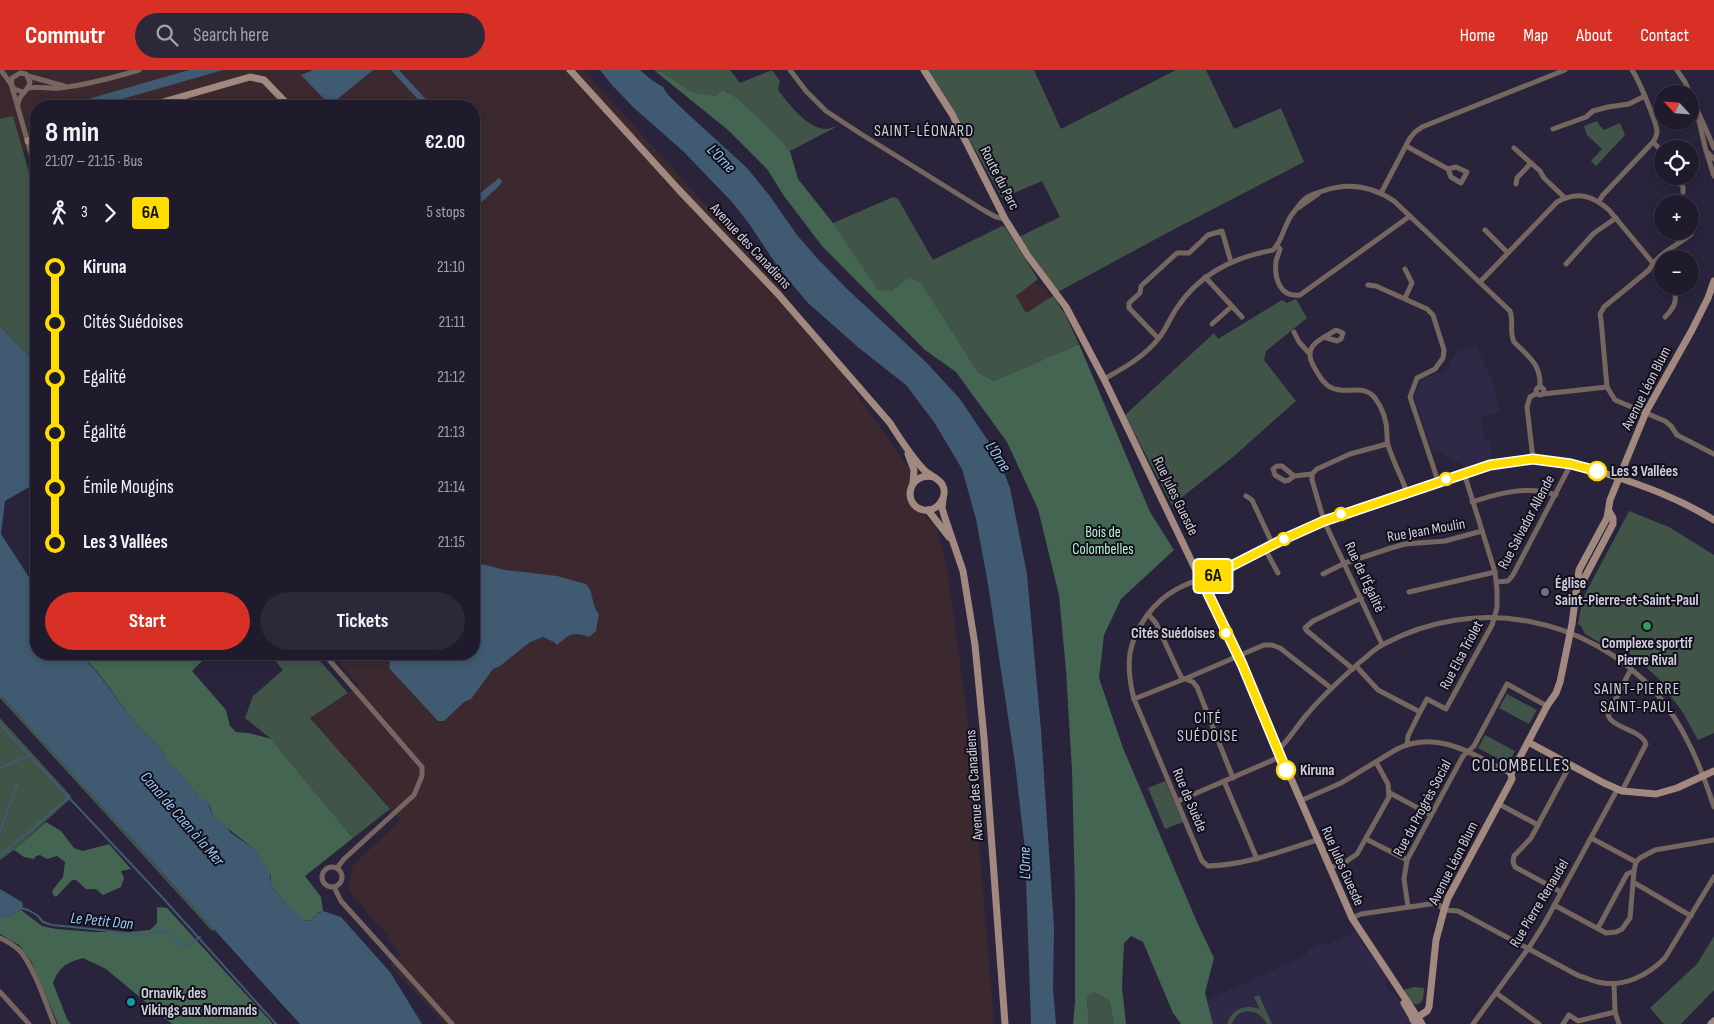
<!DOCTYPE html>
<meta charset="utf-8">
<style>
:root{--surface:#1f1b2d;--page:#2c2839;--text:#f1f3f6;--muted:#a1a1aa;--line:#3c3949;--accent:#d93025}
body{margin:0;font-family:"Sofia Sans Condensed",sans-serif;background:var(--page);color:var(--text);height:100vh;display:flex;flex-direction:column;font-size:19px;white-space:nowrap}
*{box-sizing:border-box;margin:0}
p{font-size:16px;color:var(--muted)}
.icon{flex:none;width:28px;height:28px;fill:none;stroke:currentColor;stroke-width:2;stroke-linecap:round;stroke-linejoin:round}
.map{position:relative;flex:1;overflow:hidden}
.drawer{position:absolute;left:30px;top:30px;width:450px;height:560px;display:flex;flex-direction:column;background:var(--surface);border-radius:20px;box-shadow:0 2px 8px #0003,0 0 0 1px var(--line)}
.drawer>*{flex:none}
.badge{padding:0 10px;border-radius:4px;font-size:18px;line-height:32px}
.needle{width:32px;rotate:296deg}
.fabs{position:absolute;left:1654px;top:15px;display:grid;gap:10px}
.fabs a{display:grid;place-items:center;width:45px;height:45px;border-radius:50%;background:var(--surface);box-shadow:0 2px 8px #0003,0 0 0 1px var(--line);font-size:25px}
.map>.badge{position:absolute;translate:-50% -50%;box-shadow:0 0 0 2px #fff}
.legs{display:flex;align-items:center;gap:8px;height:55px;padding:0 15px;font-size:16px}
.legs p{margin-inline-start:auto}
.head{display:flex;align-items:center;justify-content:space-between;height:85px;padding:0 15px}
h1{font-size:28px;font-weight:700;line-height:38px}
.cta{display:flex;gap:10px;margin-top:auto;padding:10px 15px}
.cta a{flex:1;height:58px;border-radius:30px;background:var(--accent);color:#fff;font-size:20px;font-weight:700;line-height:58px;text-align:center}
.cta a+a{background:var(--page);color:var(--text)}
ul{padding:0 15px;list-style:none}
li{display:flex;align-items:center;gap:18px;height:55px;font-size:19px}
li i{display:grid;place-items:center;width:8px;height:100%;margin:0 6px;background:currentColor}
li i::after{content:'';width:12px;height:12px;margin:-6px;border:4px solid;border-radius:50%;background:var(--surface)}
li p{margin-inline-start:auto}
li:first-child i{background:linear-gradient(#0000 50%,currentColor 0)}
li:last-child i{background:linear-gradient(currentColor 50%,#0000 0)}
header{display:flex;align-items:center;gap:30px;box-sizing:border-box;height:70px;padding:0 25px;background:var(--accent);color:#fff}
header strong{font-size:24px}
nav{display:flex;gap:28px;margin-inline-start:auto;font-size:18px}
.search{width:350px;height:45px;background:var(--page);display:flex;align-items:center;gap:12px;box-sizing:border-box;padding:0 18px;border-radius:28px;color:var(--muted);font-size:19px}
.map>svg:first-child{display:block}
</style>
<header>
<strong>Commutr</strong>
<div class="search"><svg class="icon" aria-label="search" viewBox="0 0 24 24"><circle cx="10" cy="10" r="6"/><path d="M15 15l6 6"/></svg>Search here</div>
<nav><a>Home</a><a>Map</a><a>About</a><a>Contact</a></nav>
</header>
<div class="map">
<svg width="1714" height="954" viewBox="0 0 1714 954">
<rect width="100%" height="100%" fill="#29243c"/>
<!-- built -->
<g fill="#2f2847">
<polygon points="1476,275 1493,313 1500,342 1481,346 1484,369 1490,369 1492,390 1467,397 1432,379 1414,327 1422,309 1446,301 1456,282"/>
<polygon points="1355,862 1388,910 1385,914 1389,920 1395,924 1412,954 1213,954 1207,930 1307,885 1306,881 1309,879 1323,873 1325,876"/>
</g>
<!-- industrial -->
<g fill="#3c2930">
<polygon points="0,0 586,0 589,6 778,215 813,262 911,401 908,434 936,455 947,498 971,674 994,954 444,954 390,895 400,884 387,868 387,865 349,821 351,798 400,750 310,648 360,616 331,584 474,584 474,36 36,36 36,80 23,84 13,47 0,49"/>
<polygon points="1034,211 1037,215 1044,216 1051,228 1026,243 1016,226"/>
</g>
<!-- green -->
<g fill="#405448">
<path d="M653,0h77l10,13 32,-13 8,11 -2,9c10,13 29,38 47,39 4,0 8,-2 11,-2l-46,24c-21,-22 -41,-44 -65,-61l-10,6 -24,-4 -29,-20z"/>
<polygon points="928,0 1034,0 1061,59 1176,0 1206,0 1234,59 1281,38 1304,92 1165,164 1058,222 1019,167 1060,147 1042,111 1002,128 946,28"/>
<polygon points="13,46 36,127 36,293 0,256 0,49"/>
<polygon points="1597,51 1600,56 1604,60 1620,53 1625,65 1596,96 1591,91 1602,79 1587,65 1584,56"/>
<polygon points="893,127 898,129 933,190 1002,156 1005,157 1038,209 1016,226 1026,243 1053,226 1065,244 1079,274 994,311 978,302 955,267 908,208 891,221 878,221 833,153"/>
<polygon points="1296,229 1307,248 1266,281 1264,290 1296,331 1233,387 1172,435 1125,345 1214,263 1218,269 1282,230 1287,233"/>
<polygon points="1629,441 1669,457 1714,485 1714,663 1698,670 1682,641 1661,614 1662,613 1661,611 1645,596 1624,579 1612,580 1585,564 1581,556 1578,554 1583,528"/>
<polygon points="269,584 314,584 348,623 310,648 390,739 353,768 271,669 245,648 253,626 283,600"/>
<path d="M0,624c73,78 142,158 215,236l-3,1 -212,-233z"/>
<polygon points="1507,624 1537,640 1529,654 1499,638"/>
<polygon points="0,648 71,726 69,730 14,780 0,790"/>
<polygon points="1485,665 1515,681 1508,694 1478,678"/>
<polygon points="1165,711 1183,752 1165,759 1148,718"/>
<polygon points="1714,866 1714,920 1681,954 1664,954 1650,938 1697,894"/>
<path d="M1414,917l10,1c-1,8 1,14 -8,17l-5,-3 -8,-12z"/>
<polygon points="1094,922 1109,931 1114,954 1089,954 1087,928"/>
<path d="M1259,925l13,29h-5c-8,-16 -29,-18 -35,0h-5c5,-16 19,-20 33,-15l-6,-12z"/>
</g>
<!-- forest -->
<g fill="#436551">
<polygon points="655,1 662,2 691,22 715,26 724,20 738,29 768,57 790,81 798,109 833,153 878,220 891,221 908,208 920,212 978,302 994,311 1079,274 1150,442 1174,480 1121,529 1104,565 1099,608 1123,678 1197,852 1214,888 1205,923 1213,954 1181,954 1173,943 1143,872 1131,866 1124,873 1122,917 1126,954 1114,954 1109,931 1094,922 1087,928 1089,954 1073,954 1075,932 1075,824 1072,700 1066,601 1059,525 1038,439 1007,372 956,302 925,280 822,176 784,126 767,99 728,60"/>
<polygon points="86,584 209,584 192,601 226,640 230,656 236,662 249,663 271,669 353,768 305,806 321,827 323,841 318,843 311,850 307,851 301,849 284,832 271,815 271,806 254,779 213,747 210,736 191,719 178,701 167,693 163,683 153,670 136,655 100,605 83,586"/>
<polygon points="46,752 61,761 74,778 83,781 109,774 131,799 121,801 124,808 121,817 103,825 96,819 86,819 76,810 72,810 56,827 53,825 52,821 63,807 65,792 57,786 47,789 40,785 36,786 34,789 24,787 14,780"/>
<path d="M157,837l10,1 106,116h-101l-66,-55 -23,-11c-17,5 -23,8 -30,25l14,36 4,5h-13l-27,-63 -12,-16 -19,-11v-16h6l15,-8 21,16 14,3 39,3h34l21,-2 7,-7z"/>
</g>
<!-- water -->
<g fill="#405a72">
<polygon points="189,0 223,0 98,36 64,36"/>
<polygon points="313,0 373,0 330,35 301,5"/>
<polygon points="391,0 399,0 432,36 424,36"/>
<polygon points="600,0 640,0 653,11 663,17 668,25 688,44 747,98 769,125 797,165 817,188 847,219 926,292 960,329 997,384 1010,418 1027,504 1041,660 1054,857 1053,919 1056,954 1031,954 1025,780 1015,693 988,514 976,449 962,399 934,352 906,315 859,278 808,233 780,200 750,155 732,132 684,82 633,37 612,15"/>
<polygon points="499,108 502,111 500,115 474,139 474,128"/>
<polygon points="0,256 36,293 36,413 5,431 1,464 36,518 36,584 81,584 100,606 136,655 153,670 163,683 167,692 178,701 194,722 208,733 213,747 225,755 231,763 254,779 270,802 271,815 284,832 305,851 309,851 315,847 315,845 323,841 341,847 390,902 422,954 300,954 0,624"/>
<path d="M474,492l31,8 52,6 29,8c8,7 5,22 13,30l-3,17 -7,6c-18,-6 -18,-3 -32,8l-3,-3 -11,-5 -13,5 -30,24 -7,3 -22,30 -7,3 -20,19h-6l-49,-53 1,-6 -7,-8h91z"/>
<polygon points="0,819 22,832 23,836 21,840 6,848 0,848"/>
</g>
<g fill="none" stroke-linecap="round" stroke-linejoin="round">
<!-- stream -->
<g stroke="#405a72" stroke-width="2">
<polyline points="0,654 162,827 276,954"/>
<polyline points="0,698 28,686"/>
<polyline points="0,762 17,715"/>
<polyline points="0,786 68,728"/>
<polyline points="20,838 28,840 37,845 43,852 52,855 92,859 143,865 163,861 167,862 183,875 191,874 200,867"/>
</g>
<!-- street -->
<g stroke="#766660" stroke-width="5">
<polyline points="1,0 11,14"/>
<polyline points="790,0 806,21 826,41 861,64 985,141 996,147 1005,149"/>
<polyline points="1677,0 1685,12 1714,78"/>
<polyline points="28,6 64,16"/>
<polyline points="12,17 36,101"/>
<path d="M28,18c11,-2 21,1 31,0 28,-3 53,-10 80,-18"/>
<path d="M18,34c1,-10 10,-12 12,-22l-4,-8 -6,-1 -8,5 -1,6 3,5 9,3"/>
<polyline points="1699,51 1706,81 1714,89"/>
<polyline points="1553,59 1586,47 1593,41 1608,37 1629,34 1645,26"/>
<polyline points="1653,72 1662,81"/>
<polyline points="1406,76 1448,99 1456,97 1467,102 1461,113 1451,107 1448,99"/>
<polyline points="1514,78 1540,101 1544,108 1565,128"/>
<polyline points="1707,84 1714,106"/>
<polyline points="1674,106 1683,117 1683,122"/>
<polyline points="1516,114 1517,108 1531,93"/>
<polyline points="1381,123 1410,68 1415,62 1422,57 1565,0"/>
<path d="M1599,131l4,-6 50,-53c2,-3 4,-7 4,-11 -1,-10 -19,-53 -25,-61"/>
<polyline points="1298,138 1318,124"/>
<polyline points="1485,160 1508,183"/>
<path d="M1277,176l3,3c-1,4 -3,8 -4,12 -2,17 4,37 24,34l110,-79"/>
<polyline points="1566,194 1594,163 1616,148"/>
<polyline points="1205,207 1242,247"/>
<path d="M1480,212l77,-80c20,-11 35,-7 52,8l53,64"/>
<polyline points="1368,215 1376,216 1427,239 1433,245 1444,280 1443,288 1435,299 1417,308 1410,327 1438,411"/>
<polyline points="1405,228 1412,213 1405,199"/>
<path d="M1665,247c10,-10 13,-17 8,-31"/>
<polyline points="1212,254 1231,237"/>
<polyline points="1294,262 1299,272 1309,283"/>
<path d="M1324,267l13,4 4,-2 2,-6 -7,-3c-14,9 -34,15 -23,35 5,9 10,19 19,23 15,7 31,-5 43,10 8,11 12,23 12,36 0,4 0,8 1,11 5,16 13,31 19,47"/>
<polyline points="1158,268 1129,238 1129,233 1140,223 1141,216 1177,183 1189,183 1208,165 1222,161 1231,192"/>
<path d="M1104,309c20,-11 40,-22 55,-41 8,-10 12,-23 20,-33 22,-32 56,-48 94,-55 10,-10 11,-26 20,-37 4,-5 8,-11 13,-15 5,-4 11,-5 17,-7 25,-9 49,-5 71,10l116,110c4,10 -1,21 4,31 15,15 27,22 26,45"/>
<path d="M1607,317l-6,-67 -1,-6 4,-7 45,-37c9,-17 28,-24 42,-36"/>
<circle cx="1540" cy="321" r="4"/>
<polyline points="1543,324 1607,317 1615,330 1665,351 1671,356 1677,365 1714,384"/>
<polyline points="1533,389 1527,337 1530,327 1537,323"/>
<polyline points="1312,404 1312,410 1324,451 1382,574"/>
<polyline points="1294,406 1282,396 1277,396 1273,399 1275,405 1285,411 1289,410 1294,406 1312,404 1317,399 1350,384 1387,374"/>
<polyline points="1246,426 1252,430 1273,475"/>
<path d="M1472,432c27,-9 57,-17 84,-7"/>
<polyline points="1265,479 1278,503"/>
<polyline points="1323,504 1345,493 1391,478 1405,474 1445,471 1482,461"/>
<path d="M1202,511c-9,-1 -17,4 -25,8 -23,12 -42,38 -47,64 -2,15 0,31 4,46l68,162 6,5c38,-1 73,-15 109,-26"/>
<polyline points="1497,512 1508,511 1513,505 1571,394"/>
<polyline points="1409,522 1495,502"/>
<polyline points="1148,544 1156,553 1181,607 1193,612 1197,617 1233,708"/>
<polyline points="324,584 422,697 422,706 414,725 344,789 337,798"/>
<polyline points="1356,596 1378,620 1420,642 1408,666 1407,675"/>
<polyline points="1353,599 1306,560 1305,558 1313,551 1361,528"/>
<polyline points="1134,629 1187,608 1264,575 1272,575 1280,578 1331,618"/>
<polyline points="1420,642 1427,629 1446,639 1447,637 1492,555 1497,538 1497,520 1495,502 1464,403"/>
<path d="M1278,680c12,-11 20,-26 31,-38 15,-18 33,-34 51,-50 8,-6 15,-14 24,-18 90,-49 204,-28 272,49 28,32 45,74 58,114"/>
<polyline points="1224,711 1257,789"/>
<path d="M1622,721l24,-47c-5,-15 -36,-16 -38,-30l23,-45"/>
<polyline points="1390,723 1431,745"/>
<polyline points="1178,731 1280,687"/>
<path d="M1300,731l41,-18 56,-34c42,-20 77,6 114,25"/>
<polyline points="1499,734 1538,755"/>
<polyline points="1591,768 1636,792"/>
<polyline points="1366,769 1407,790"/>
<circle cx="332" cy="807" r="10"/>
<polyline points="1329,798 1344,793 1357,784 1389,727 1388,714 1376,692"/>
<polyline points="1633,812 1691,846"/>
<polyline points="334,817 341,831 452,954"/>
<polyline points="1561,822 1515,797 1513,792 1514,786 1531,768 1570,695"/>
<polyline points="1554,835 1606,863 1616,862 1622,859 1630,848 1634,801 1636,792 1640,788 1655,780 1714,770"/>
<polyline points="1408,837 1404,809 1407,790 1463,686 1474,676 1507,614 1547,636"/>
<path d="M1352,848l9,-4 76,-11 7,7 14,1 121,65c7,1 12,5 19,6 25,6 49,-6 67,-24l49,-81"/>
<polyline points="1598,858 1627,804 1634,801"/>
<path d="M0,868c7,3 15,8 20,13 14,16 26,53 34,73"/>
<polyline points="1614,914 1615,942 1619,954"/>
<polyline points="0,922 29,954"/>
<polyline points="1496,923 1539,954"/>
<polyline points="1473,954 1530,876 1544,854 1617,720"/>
<polyline points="1563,954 1569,945 1578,951 1615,942"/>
</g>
<!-- secondary -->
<g stroke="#a2897f" stroke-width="7">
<path d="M570,0l109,120 99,104 112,129c10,16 21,33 34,47 5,5 14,8 18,14 7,12 -4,28 -18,26 -23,-4 -16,-39 10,-33"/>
<polyline points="924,0 952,44 1005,149 1028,186 1066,237 1104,309 1241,594 1352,848 1422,954"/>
<polyline points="149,36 250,7 264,10 289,36"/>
<polyline points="28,71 36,69"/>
<polyline points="908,384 914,400 913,413"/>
<polyline points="943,430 942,438 945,448 963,501 975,575 984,668 1005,954"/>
<polyline points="928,440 949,467"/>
<path d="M1202,511c41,-18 80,-43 122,-60 35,-15 71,-25 107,-37 33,-11 67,-26 102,-25 25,0 50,8 74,15 38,12 73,25 107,46"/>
<polyline points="1578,513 1584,509 1613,454 1613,448 1609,441"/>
<polyline points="1528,672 1604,713 1622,721 1656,724 1677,718 1714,701"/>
<polyline points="1404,933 1416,954"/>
<polyline points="1413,950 1427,941 1429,937 1436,870 1444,840 1448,828 1512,709 1511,704 1547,636 1556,623 1560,612 1572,554 1579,500 1607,448 1610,430 1646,342 1692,260 1708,228 1714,211"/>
<polyline points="1711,954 1714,951"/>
</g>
</g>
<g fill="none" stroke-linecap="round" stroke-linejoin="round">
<defs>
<polyline id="line-1" points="1286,700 1242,594 1202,511 1286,468 1324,451 1490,395 1533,389 1571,394 1597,401"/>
</defs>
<!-- line-1 casing -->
<use href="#line-1" stroke="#fff" stroke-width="11"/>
<!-- line-1 -->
<use href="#line-1" stroke="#fd0" stroke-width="8"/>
</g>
<!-- markers -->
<g fill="#fff" stroke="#fd0" stroke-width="2.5">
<circle cx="1597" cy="401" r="9"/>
<circle cx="1446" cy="409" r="6"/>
<circle cx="1341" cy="444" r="6"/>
<circle cx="1284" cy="469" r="6"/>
<circle cx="1226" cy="563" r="6"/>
<circle cx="1286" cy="700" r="9"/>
</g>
<circle fill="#6b7280" stroke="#110f1a" stroke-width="2" cx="1545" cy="522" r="5"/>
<circle fill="#2e9e5b" stroke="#110f1a" stroke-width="2" cx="1647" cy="556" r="5"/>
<circle fill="#0f9aa8" stroke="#110f1a" stroke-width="2" cx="131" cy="932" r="5"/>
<g text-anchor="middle" stroke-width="4" stroke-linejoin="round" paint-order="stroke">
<!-- street labels -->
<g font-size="15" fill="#d1cfdf" stroke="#110f1a">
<text transform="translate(1000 108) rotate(63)" y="5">Route du Parc</text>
<text transform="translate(751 176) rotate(47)" y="5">Avenue des Canadiens</text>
<text transform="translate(1646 318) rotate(-63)" y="5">Avenue Léon Blum</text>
<text transform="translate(1176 426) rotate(64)" y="5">Rue Jules Guesde</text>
<text transform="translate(1526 452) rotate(-62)" y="5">Rue Salvador Allende</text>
<text transform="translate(1426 460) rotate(-10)" y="5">Rue Jean Moulin</text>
<text transform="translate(1365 507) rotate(65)" y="5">Rue de l'Égalité</text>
<text transform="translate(1461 585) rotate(-62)" y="5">Rue Elsa Triolet</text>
<text transform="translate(974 715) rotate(-94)" y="5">Avenue des Canadiens</text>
<text transform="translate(1190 730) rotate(67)" y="5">Rue de Suède</text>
<text transform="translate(1422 738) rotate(-62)" y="5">Rue du Progrès Social</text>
<text transform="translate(1453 793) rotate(-63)" y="5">Avenue Léon Blum</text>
<text transform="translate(1343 796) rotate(66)" y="5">Rue Jules Guesde</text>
<text transform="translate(1539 833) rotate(-59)" y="5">Rue Pierre Renaudel</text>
</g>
<!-- stop labels -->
<g font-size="15" font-weight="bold" fill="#d1cfdf" stroke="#110f1a" text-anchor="start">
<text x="1611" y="406">Les 3 Vallées</text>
<text x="1215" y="568" text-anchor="end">Cités Suédoises</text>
<text x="1300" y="705">Kiruna</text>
</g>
<!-- park labels -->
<g font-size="15" fill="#b7f5d0" stroke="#110f1a">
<text x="1103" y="467">Bois de<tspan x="1103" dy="17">Colombelles</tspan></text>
</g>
<!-- poi labels -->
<g font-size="15" font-weight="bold" fill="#d1cfdf" stroke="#110f1a" text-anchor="start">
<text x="1555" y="518">Église<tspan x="1555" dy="17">Saint-Pierre-et-Saint-Paul</tspan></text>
<text x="1647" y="578" text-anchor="middle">Complexe sportif<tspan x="1647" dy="17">Pierre Rival</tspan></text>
<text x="141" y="928">Ornavik, des<tspan x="141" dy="17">Vikings aux Normands</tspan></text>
</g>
<!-- neighbourhood labels -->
<g font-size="16" letter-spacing="1" fill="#d1cfdf" stroke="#110f1a">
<text x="924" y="66">SAINT-LÉONARD</text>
<text x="1637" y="624">SAINT-PIERRE<tspan x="1637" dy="18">SAINT-PAUL</tspan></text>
<text x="1208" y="653">CITÉ<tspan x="1208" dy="18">SUÉDOISE</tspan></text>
</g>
<!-- water labels -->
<g font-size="16" font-style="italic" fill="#9bcaf6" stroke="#110f1a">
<text transform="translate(722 88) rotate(45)" y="6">L'Orne</text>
<text transform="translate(999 386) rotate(57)" y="6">L'Orne</text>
<text transform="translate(183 748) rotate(49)" y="6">Canal de Caen à la Mer</text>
<text transform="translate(1024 793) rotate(-91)" y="6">L'Orne</text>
<text transform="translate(102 850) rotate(6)" y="6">Le Petit Dan</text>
</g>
<!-- quarter labels -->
<g font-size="18" letter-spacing="1" fill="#d1cfdf" stroke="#110f1a">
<text x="1521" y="701">COLOMBELLES</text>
</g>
</g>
</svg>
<div class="fabs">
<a><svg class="needle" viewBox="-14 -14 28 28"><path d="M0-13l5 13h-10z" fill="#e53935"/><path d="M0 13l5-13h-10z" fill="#a1a1aa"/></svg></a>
<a><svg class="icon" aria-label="locate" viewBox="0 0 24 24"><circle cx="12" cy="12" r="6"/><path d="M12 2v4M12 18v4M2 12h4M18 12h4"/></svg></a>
<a>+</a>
<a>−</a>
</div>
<b class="badge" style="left:1213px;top:506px;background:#fd0;color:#111">6A</b>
<section class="drawer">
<div class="head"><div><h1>8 min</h1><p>21:07 – 21:15 · Bus</p></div><b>€2.00</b></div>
<div class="legs"><svg class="icon" aria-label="walk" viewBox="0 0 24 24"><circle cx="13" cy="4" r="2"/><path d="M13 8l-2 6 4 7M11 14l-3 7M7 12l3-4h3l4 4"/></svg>3<svg class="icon" aria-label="forward" viewBox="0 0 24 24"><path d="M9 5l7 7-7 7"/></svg><b class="badge" style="background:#fd0;color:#111">6A</b><p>5 stops</p></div>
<ul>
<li><i style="color:#fd0"></i><b>Kiruna</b><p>21:10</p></li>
<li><i style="color:#fd0"></i><span>Cités Suédoises</span><p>21:11</p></li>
<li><i style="color:#fd0"></i><span>Egalité</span><p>21:12</p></li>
<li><i style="color:#fd0"></i><span>Égalité</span><p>21:13</p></li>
<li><i style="color:#fd0"></i><span>Émile Mougins</span><p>21:14</p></li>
<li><i style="color:#fd0"></i><b>Les 3 Vallées</b><p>21:15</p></li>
</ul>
<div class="cta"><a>Start</a><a>Tickets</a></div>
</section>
</div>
